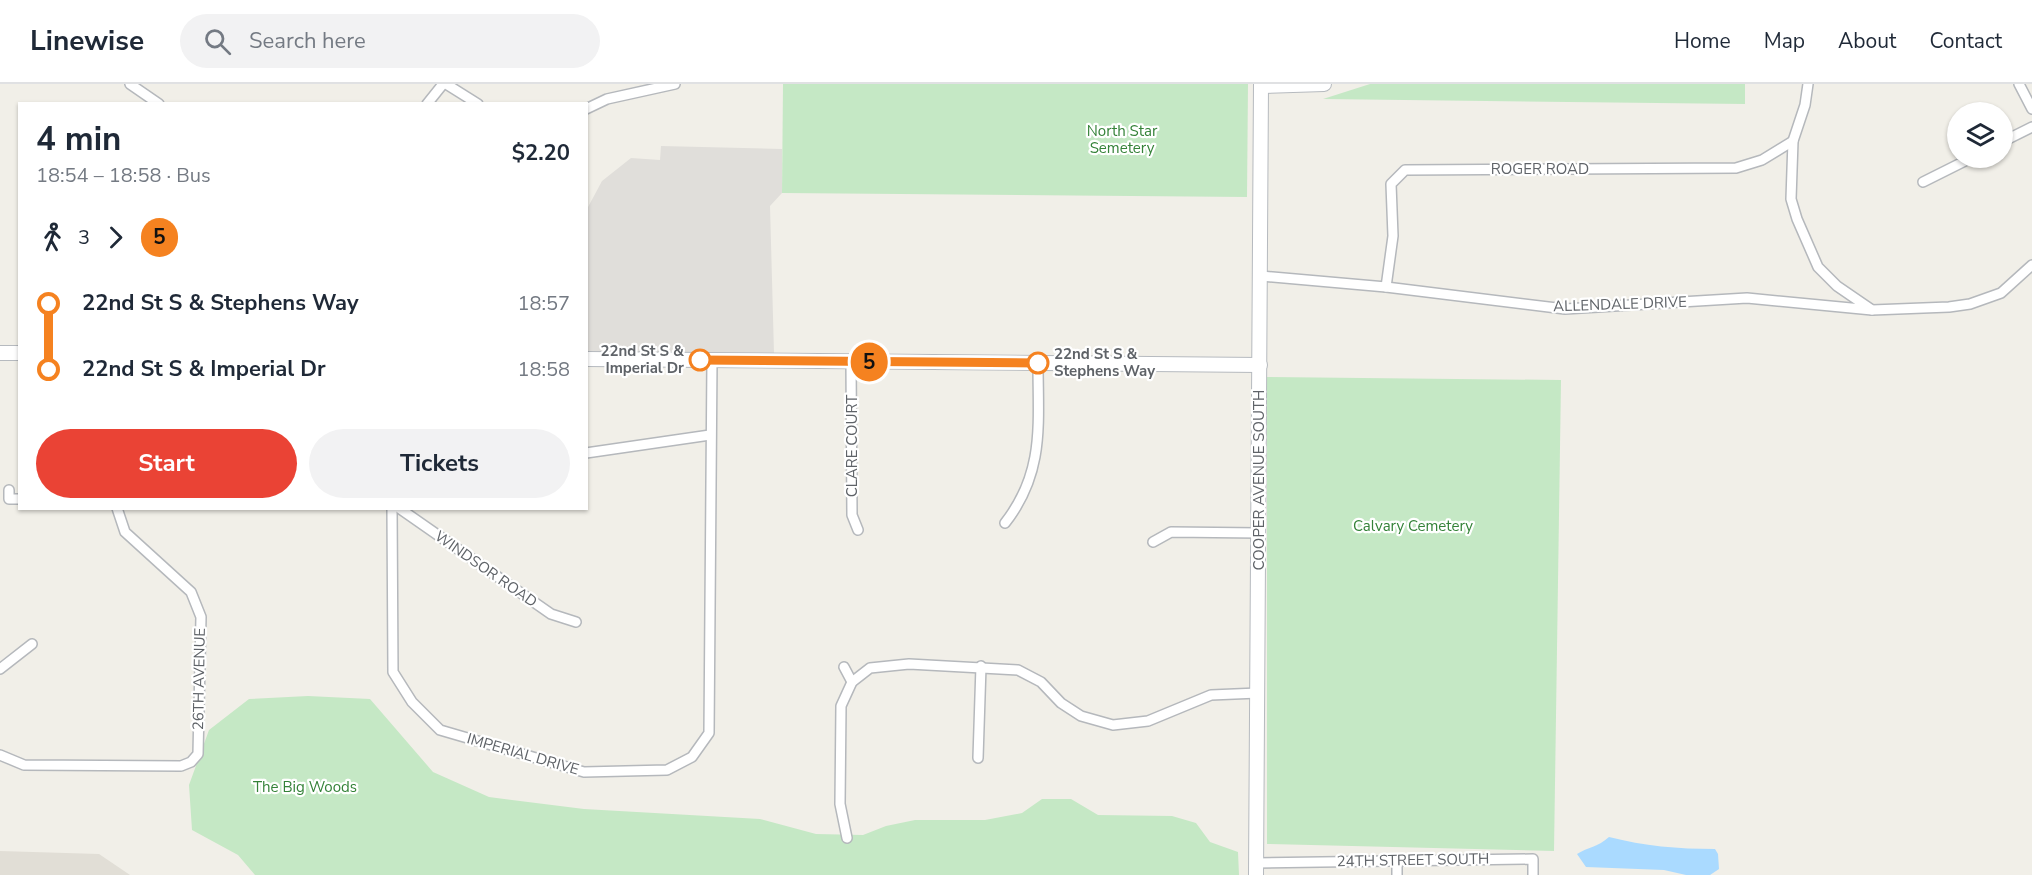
<!DOCTYPE html>
<meta charset="utf-8">
<style>
:root{--surface:#fff;--page:#f2f2f3;--text:#1f2937;--muted:#747a83;--line:#e0e1e3;--accent:#ea4335}
body{margin:0;font-family:"Nunito Sans",sans-serif;background:var(--page);color:var(--text);height:100vh;display:flex;flex-direction:column;font-size:22px;white-space:nowrap}
*{box-sizing:border-box;margin:0}
p{font-size:20px;color:var(--muted)}
.icon{flex:none;width:33px;height:33px;fill:none;stroke:currentColor;stroke-width:2;stroke-linecap:round;stroke-linejoin:round}
.map{position:relative;flex:1;overflow:hidden}
.panel{position:absolute;left:18px;top:18px;width:570px;height:408px;display:flex;flex-direction:column;background:var(--surface);border-radius:0px;box-shadow:0 2px 4px #0004}
.panel>*{flex:none}
.badge{padding:0 12px;border-radius:20px;font-size:21px;line-height:39px}
.controls{position:absolute;left:1947px;top:18px;display:grid;gap:12px}
.controls a{display:grid;place-items:center;width:66px;height:66px;border-radius:50%;background:var(--surface);box-shadow:0 2px 4px #0004;font-size:30px}
.map>.badge{position:absolute;translate:-50% -50%;box-shadow:0 0 0 3px #fff}
.legs{display:flex;align-items:center;gap:9px;height:66px;padding:0 18px;font-size:20px}
.legs p{margin-inline-start:auto}
.headline{display:flex;align-items:center;justify-content:space-between;height:102px;padding:0 18px}
h1{font-size:33px;font-weight:700;line-height:45px}
.cta{display:flex;gap:12px;margin-top:auto;padding:12px 18px}
.cta a{flex:1;height:69px;border-radius:36px;background:var(--accent);color:#fff;font-size:24px;font-weight:700;line-height:69px;text-align:center}
.cta a+a{background:var(--page);color:var(--text)}
ul{padding:0 18px;list-style:none}
li{display:flex;align-items:center;gap:21px;height:66px;font-size:22px}
li i{display:grid;place-items:center;width:9px;height:100%;margin:0 8px;background:currentColor}
li i::after{content:'';width:15px;height:15px;margin:-8px;border:4px solid;border-radius:50%;background:var(--surface)}
li p{margin-inline-start:auto}
li:first-child i{background:linear-gradient(#0000 50%,currentColor 0)}
li:last-child i{background:linear-gradient(currentColor 50%,#0000 0)}
header{display:flex;align-items:center;gap:36px;box-sizing:border-box;height:84px;padding:0 30px;background:var(--surface);border-bottom:2px solid var(--line)}
header strong{font-size:28px}
nav{display:flex;gap:33px;margin-inline-start:auto;font-size:21px}
.search{width:420px;height:54px;background:var(--page);display:flex;align-items:center;gap:15px;box-sizing:border-box;padding:0 21px;border-radius:33px;color:var(--muted);font-size:22px}
.map>svg:first-child{display:block}
</style>
<header>
<strong>Linewise</strong>
<div class="search"><svg class="icon" aria-label="search" viewBox="0 0 24 24"><circle cx="10" cy="10" r="6"/><path d="M15 15l6 6"/></svg>Search here</div>
<nav><a>Home</a><a>Map</a><a>About</a><a>Contact</a></nav>
</header>
<div class="map">
<svg width="2032" height="791" viewBox="0 0 2032 791">
<rect width="100%" height="100%" fill="#f1efe8"/>
<!-- industrial -->
<polygon fill="#e0deda" points="661,62 782,65 782,109 770,122 774,269 587,269 587,125 602,97 631,74 660,76"/>
<!-- education -->
<polygon fill="#e1ded6" points="0,767 99,770 130,791 0,791"/>
<!-- green -->
<g fill="#c5e8c5">
<polygon points="783,0 1248,0 1247,113 782,109"/>
<polygon points="1370,0 1745,0 1745,20 1323,15"/>
<polygon points="1267,293 1561,296 1554,767 1267,760"/>
<polygon points="308,612 370,615 433,688 489,713 584,725 760,735 816,750 863,751 886,742 915,736 985,736 1022,729 1042,715 1071,715 1098,731 1172,732 1196,739 1210,758 1238,768 1239,791 255,791 238,771 192,746 189,701 209,646 249,615"/>
</g>
<!-- water -->
<path fill="#aadaff" d="M1609,753c35,9 69,12 106,12l3,5 1,15 -9,6h-24l-22,-5 -78,-3 -9,-13c11,-7 21,-7 32,-17z"/>
<g fill="none" stroke-linecap="round" stroke-linejoin="round">
<defs>
<g id="street">
<polyline points="130,0 159,20"/>
<polyline points="446,0 478,20"/>
<polyline points="1808,0 1805,21 1793,57 1791,115 1797,135 1818,183 1837,202 1872,226 1949,223 1970,220 2001,209 2032,181"/>
<polyline points="2019,0 2032,25"/>
<polyline points="427,20 443,0"/>
<polyline points="586,25 607,15 675,0"/>
<polyline points="2002,58 2032,43"/>
<polyline points="1923,98 1971,74"/>
<polyline points="1261,192 1386,203 1565,225 1747,214 1872,226"/>
<polyline points="1386,203 1393,152 1391,100 1405,86 1736,84 1762,76 1793,57"/>
<polyline points="851,277 852,431 858,446"/>
<polyline points="586,369 710,351"/>
<polyline points="9,406 9,415 20,415"/>
<polyline points="392,424 393,588 412,618 440,646 584,688 667,686 692,673 709,649 712,276"/>
<polyline points="399,424 551,530 576,538"/>
<path d="M1005,439c40,-51 33,-99 33,-160"/>
<polyline points="1153,458 1171,448 1259,449"/>
<polyline points="844,583 852,598"/>
<polyline points="0,585 32,560"/>
<polyline points="0,671 24,681 181,682 191,678 198,670 201,533 191,508 125,448 117,424"/>
<polyline points="978,674 981,582"/>
<polyline points="847,754 840,720 841,622 852,598 870,584 909,580 1018,586 1041,598 1061,619 1081,632 1113,641 1148,637 1211,611 1258,609"/>
<polyline points="1256,779 1533,775 1533,791"/>
<polyline points="1397,791 1397,776"/>
</g>
<g id="secondary">
<polyline points="1261,2 1324,0"/>
<polyline points="0,269 20,269"/>
<polyline points="586,275 1260,281"/>
<polyline points="1256,791 1261,0"/>
</g>
</defs>
<!-- street casing -->
<use href="#street" stroke="#b5b8bc" stroke-width="12"/>
<!-- secondary casing -->
<use href="#secondary" stroke="#b6babf" stroke-width="16"/>
<!-- street -->
<use href="#street" stroke="#fff" stroke-width="9"/>
<!-- secondary -->
<use href="#secondary" stroke="#fff" stroke-width="14"/>
</g>
<g fill="none" stroke-linecap="round" stroke-linejoin="round">
<defs>
<polyline id="line-1" points="700,276 1038,279"/>
</defs>
<!-- line-1 casing -->
<use href="#line-1" stroke="#fff" stroke-width="14"/>
<!-- line-1 -->
<use href="#line-1" stroke="#f58220" stroke-width="9"/>
</g>
<!-- markers -->
<g fill="#fff" stroke="#f58220" stroke-width="3">
<circle cx="700" cy="276" r="10"/>
<circle cx="1038" cy="279" r="10"/>
</g>
<g text-anchor="middle" stroke-width="4.5" stroke-linejoin="round" paint-order="stroke">
<!-- park labels -->
<g font-size="15" fill="#348238" stroke="#fff">
<text x="1122" y="52">North Star<tspan x="1122" dy="17">Semetery</tspan></text>
<text x="1413" y="447">Calvary Cemetery</text>
<text x="305" y="708">The Big Woods</text>
</g>
<!-- street labels -->
<g font-size="15" fill="#5f6368" stroke="#fff">
<text x="1540" y="90">ROGER ROAD</text>
<text transform="translate(1620 220) rotate(-2)" y="5">ALLENDALE DRIVE</text>
<text transform="translate(852 362) rotate(-90)" y="5">CLARE COURT</text>
<text transform="translate(1259 396) rotate(-90)" y="5">COOPER AVENUE SOUTH</text>
<text transform="translate(486 485) rotate(35)" y="5">WINDSOR ROAD</text>
<text transform="translate(199 595) rotate(-89)" y="5">26TH AVENUE</text>
<text transform="translate(523 670) rotate(16)" y="5">IMPERIAL DRIVE</text>
<text transform="translate(1413 776) rotate(-1)" y="5">24TH STREET SOUTH</text>
</g>
<!-- stop labels -->
<g font-size="15" font-weight="bold" fill="#5f6368" stroke="#fff" text-anchor="end">
<text x="684" y="272">22nd St S &amp;<tspan x="684" dy="17">Imperial Dr</tspan></text>
<text x="1054" y="275" text-anchor="start">22nd St S &amp;<tspan x="1054" dy="17">Stephens Way</tspan></text>
</g>
</g>
</svg>
<div class="controls">
<a><svg class="icon" aria-label="layers" viewBox="0 0 24 24"><path d="M12 4l9 5-9 5-9-5zM3 14l9 5 9-5"/></svg></a>
</div>
<b class="badge" style="left:869px;top:278px;background:#f58220;color:#111">5</b>
<section class="panel">
<div class="headline"><div><h1>4 min</h1><p>18:54 – 18:58 · Bus</p></div><b>$2.20</b></div>
<div class="legs"><svg class="icon" aria-label="walk" viewBox="0 0 24 24"><circle cx="13" cy="4" r="2"/><path d="M13 8l-2 6 4 7M11 14l-3 7M7 12l3-4h3l4 4"/></svg>3<svg class="icon" aria-label="forward" viewBox="0 0 24 24"><path d="M9 5l7 7-7 7"/></svg><b class="badge" style="background:#f58220;color:#111">5</b></div>
<ul>
<li><i style="color:#f58220"></i><b>22nd St S &amp; Stephens Way</b><p>18:57</p></li>
<li><i style="color:#f58220"></i><b>22nd St S &amp; Imperial Dr</b><p>18:58</p></li>
</ul>
<div class="cta"><a>Start</a><a>Tickets</a></div>
</section>
</div>
